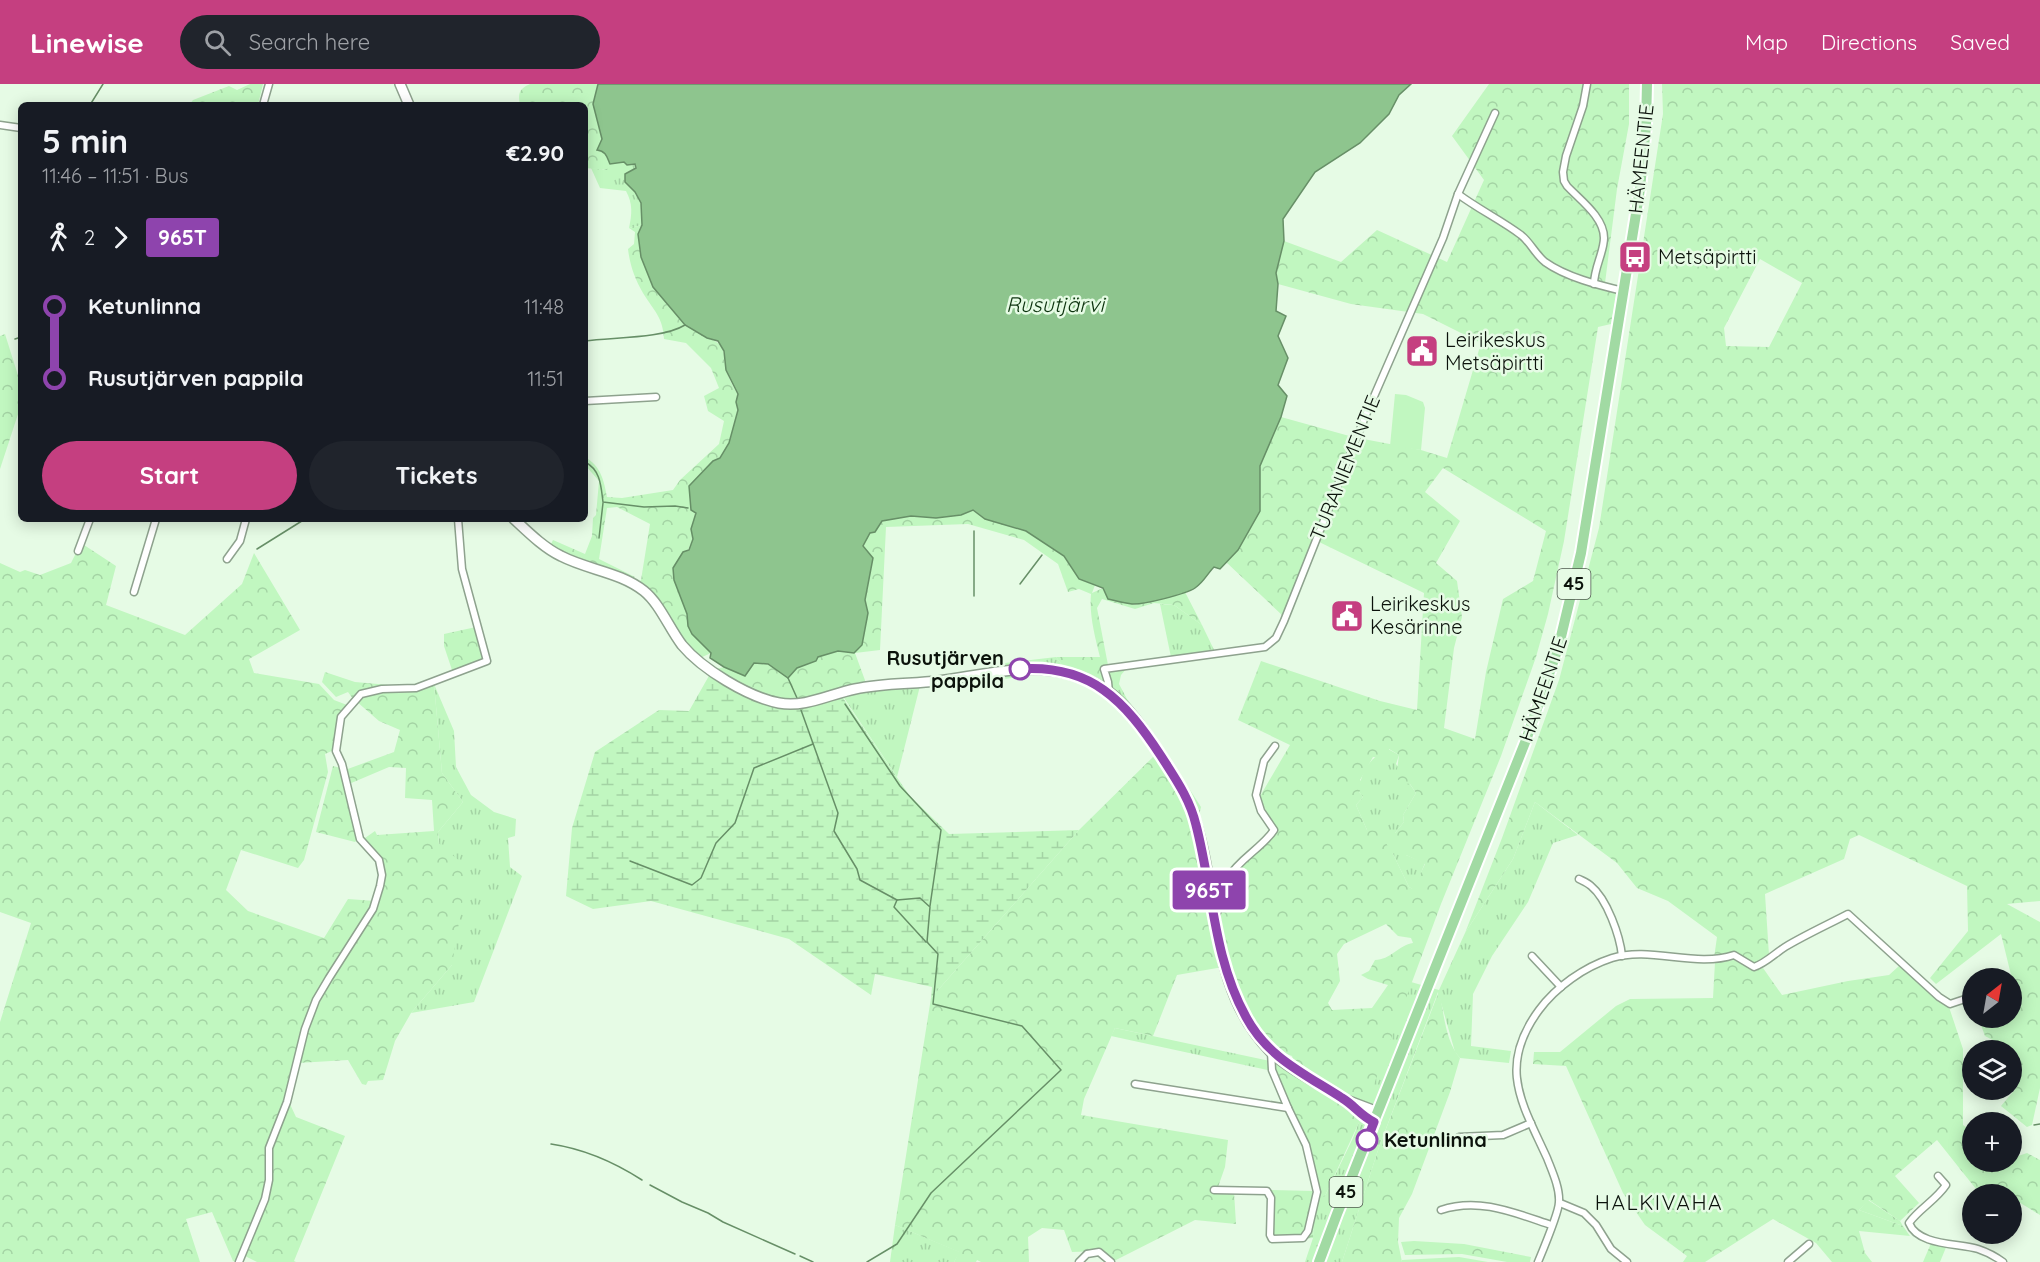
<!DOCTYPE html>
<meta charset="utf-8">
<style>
:root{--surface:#171b24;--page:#20242c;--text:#f1f3f6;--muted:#9ea1a6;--accent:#c53f80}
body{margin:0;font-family:Quicksand,sans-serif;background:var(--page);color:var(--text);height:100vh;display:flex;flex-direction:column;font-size:22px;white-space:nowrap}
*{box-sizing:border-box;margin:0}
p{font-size:20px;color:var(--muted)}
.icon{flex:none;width:33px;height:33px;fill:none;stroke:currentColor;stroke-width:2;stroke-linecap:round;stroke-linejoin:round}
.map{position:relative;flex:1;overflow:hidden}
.drawer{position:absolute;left:18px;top:18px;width:570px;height:420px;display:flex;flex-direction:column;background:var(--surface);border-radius:9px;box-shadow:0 3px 15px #0003}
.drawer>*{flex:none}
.badge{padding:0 12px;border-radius:4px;font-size:21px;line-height:39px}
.needle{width:39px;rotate:31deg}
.fabs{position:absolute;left:1962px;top:884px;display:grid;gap:12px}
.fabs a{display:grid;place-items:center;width:60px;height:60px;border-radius:50%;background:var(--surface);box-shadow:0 3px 15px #0003;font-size:30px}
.map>.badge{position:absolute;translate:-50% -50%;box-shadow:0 0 0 3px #fff}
.legs{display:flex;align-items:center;gap:9px;height:66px;padding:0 24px;font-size:20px}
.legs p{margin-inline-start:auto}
.headline{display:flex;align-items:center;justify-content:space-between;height:102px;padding:0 24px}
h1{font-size:33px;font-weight:700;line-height:45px}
.cta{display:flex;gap:12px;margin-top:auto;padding:12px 24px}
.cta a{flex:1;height:69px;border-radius:36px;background:var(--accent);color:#fff;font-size:24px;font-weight:700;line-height:69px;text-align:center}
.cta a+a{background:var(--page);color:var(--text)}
ul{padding:0 24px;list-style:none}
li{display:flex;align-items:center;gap:21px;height:72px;font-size:22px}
li i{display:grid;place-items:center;width:9px;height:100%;margin:0 8px;background:currentColor}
li i::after{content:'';width:15px;height:15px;margin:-8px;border:4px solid;border-radius:50%;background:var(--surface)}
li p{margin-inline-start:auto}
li:first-child i{background:linear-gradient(#0000 50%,currentColor 0)}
li:last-child i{background:linear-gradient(currentColor 50%,#0000 0)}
header{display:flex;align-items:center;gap:36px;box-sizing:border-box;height:84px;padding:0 30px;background:var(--accent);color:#fff}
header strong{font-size:28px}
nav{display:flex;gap:33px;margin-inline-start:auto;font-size:21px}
.search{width:420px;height:54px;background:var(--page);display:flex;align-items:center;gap:15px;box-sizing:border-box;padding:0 21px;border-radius:33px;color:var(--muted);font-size:22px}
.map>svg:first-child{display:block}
</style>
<header>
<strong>Linewise</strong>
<div class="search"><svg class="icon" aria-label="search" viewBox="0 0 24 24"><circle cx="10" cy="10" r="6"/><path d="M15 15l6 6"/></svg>Search here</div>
<nav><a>Map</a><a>Directions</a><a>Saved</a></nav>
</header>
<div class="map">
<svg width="2040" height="1178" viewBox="0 0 2040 1178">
<defs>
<pattern id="grass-tufts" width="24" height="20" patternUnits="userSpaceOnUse" patternTransform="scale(1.5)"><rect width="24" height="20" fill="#c1f7c0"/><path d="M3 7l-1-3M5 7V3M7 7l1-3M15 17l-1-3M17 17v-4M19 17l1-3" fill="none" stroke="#a4d3a4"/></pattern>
<pattern id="forest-crowns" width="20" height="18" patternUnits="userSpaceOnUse" patternTransform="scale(1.5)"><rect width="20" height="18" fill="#c1f7c0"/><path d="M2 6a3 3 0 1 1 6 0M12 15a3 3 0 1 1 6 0" fill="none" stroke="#a4d3a4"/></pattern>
<pattern id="wetland-marsh" width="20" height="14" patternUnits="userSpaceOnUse" patternTransform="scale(1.5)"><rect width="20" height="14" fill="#c1f7c0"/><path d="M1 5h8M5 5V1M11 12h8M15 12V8" fill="none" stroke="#a4d3a4"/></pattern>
</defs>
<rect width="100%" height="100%" fill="#e6fbe5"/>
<!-- grass -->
<g fill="url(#grass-tufts)">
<path d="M624,77l11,2 1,5 -6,4 5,20 6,11 1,22 -13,3c3,-14 4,-24 -3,-37l-26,-3 -9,-20 15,2 4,-6z"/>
<polygon points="1160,520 1174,521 1202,541 1217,572 1172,578"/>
<path d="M1056,573l9,12 41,17 -4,-21 25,3 -6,7 -2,9 8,15 33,44 41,64 -3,13 -40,-65 -4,1c-20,-27 -35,-49 -64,-67l1,-3c-36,-17 -56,-11 -94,-6l-4,-3 -73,9 -23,91 -55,-82 76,-16 88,-12 -1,-4z"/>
<polygon points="434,600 454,647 456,683 471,711 494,728 516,735 515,752 508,754 510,783 522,792 474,918 411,929 452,881 438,748 463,718 442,689"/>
<path d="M1388,665l11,6 -3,9 20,29 -13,22 1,7 -9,11 11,22 19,8 -11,27 -5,-3 -16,-33 -26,-24 -11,-25 7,-8 -4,-5c2,-22 10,-33 29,-43z"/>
<polygon points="1535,718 1578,751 1553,759 1528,818 1492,872 1473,910 1471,962 1511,967 1509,979 1460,974 1455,968 1438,908 1379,1063 1342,1178 1305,1178 1313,1154 1315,1114 1319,1110 1325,1112 1353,1054 1411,898 1439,906 1465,849 1513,775"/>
<polygon points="1115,944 1270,977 1272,987 1111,952"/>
<polygon points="1868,1116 1900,1137 1903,1142 1859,1126"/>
<polygon points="895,1141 960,1168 954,1178 890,1178"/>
</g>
<!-- forest -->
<g fill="url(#forest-crowns)" fill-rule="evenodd">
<polygon points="250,0 263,0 258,21 189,21 193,16 229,2 237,6"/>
<path d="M530,0h68l-5,20 9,35 -5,12c9,0 10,6 13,13l-3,6 -22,-2v-63h-65c-2,-12 -1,-16 10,-21z"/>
<path d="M1489,0h140v40l-12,65 -13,102 13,1 -6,32 -13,3 -34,214 -16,73 -12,43 -35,99 -60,148 -74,199 -34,-16 -39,-25 -2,-6 -16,-6 -19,-14 -34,-69 -46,8 -24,61 -38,-8 -31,71 -3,16 147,25 -3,27 -7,20 16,5 2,32 -41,-4 -81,41 -15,-10 -27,1 -8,-22 -22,-2 -14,9 1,25h-48l-4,-2 -1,2h-22l5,-10 -64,-27 36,-227 148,-168 75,-74 4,-1 27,44 32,116c10,-12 4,-21 12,-36 11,-18 33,-34 48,-48l-18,-33 31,-53 -52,-25 23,-59 119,40 37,9 7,-117 -109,-53 -32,76 -57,-54 12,-12 22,-39v-45l21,-49 72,20 68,13 26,8 34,-115 -58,-29 -72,-10 -73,-20 -2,-11 8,-32 57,21 36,-32 70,32 37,-82 -32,-44zM1443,384l103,63 -13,50 -30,18 -17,73 -11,67 -31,-11 10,-80 8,-31 -5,-36 -21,-18 24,-42 -35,-29zM1389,665l10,6 -3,23 7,5 7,1 6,9 -13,22 1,7 -9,11 -1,16 8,8 4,-2 19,9 -12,25 -4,-2 -16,-33 -15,-23 -11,-1 -11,-25 7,-8 -4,-5 6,-7 -5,-5 13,-23 14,2zM1386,840l12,12 13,2 2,5c-14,2 -23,17 -38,17l-6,11 -8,4 7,4 20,6 -16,23 -40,2 -4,-7 12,-22 -3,-27 7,-10z"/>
<path d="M1662,0h378v817l-33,3 33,18v166l-8,37 -5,2 -26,-21 16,-19v-34l-32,-17 -7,-19h34v-39h-4l3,-3 -10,-41 -65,50 -6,-6 38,-47 -1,-45 -108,-51 -9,4 -6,20 -79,35 4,61 -15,8 -18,-11 -22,6 3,-21 -49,-36 -31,-13 -20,-25 -82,-61 -22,57 -48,74 37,-95 57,-158 40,-152 64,-414zM1760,175l42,24 -33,64 -43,-1 -2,-18z"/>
<path d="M642,141l-4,10 69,103c19,6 16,13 19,30 2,9 7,19 12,26l-2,8 2,8 -9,33 -33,70 -5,16 2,10 -19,41 13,34 1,12 4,8 19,19 -11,5 16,11 8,-2 20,9 10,-13 14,1 20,13 9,-9 18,-7 3,-4 20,-6 17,2 13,-40 -3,-13 8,-42 -10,-12 7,-13 5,-1 7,-11 29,-5 25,2 25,-3 12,-5 12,9 41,12 38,25 15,23 16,6 -3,8 11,-5 31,17 51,-13 17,33 -28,-20 -20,-2 -19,6 -33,-10 -5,9 11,57 -6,1 4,21 -41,-18 -9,-12h44c-5,-20 -11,-42 -9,-63l-12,-5 -11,3 -10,-28 -34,-24 -56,-16 -82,3 -6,123 -25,3 11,30c-22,11 -49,27 -75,25l-81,-34 -73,-90 4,-4 9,-56 -33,-17 -10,1 -8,51 36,18 -2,4 -34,-12 -49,-23 3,-6 32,14 7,-18 1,-18 3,-3 3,-34 -14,-16v-8c16,9 19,24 22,40l15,1 51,-8 7,-10 39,-36 5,-23 -16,-10 -4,-15 15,-8 -8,-20 -25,-25 -22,-4c-1,-22 -10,-28 -21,-46 -8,-14 -13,-27 -15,-44l6,-5 1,-12 -6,-4z"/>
<polygon points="5,250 21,301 21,321 0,385 0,252"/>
<polygon points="81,459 116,482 106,521 185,551 242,500 254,469 300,546 249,575 254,589 319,600 334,616 347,621 339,632 334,666 325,670 328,688 304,776 298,784 241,766 226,806 248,827 324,854 348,815 375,817 315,915 285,1016 267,1064 268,1095 263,1113 237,1178 233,1177 212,1128 186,1135 200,1178 0,1178 0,938 31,839 0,828 0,479 20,488 25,486 40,491 71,479"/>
<polygon points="476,543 484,577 453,589 444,562 444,550"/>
<polygon points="325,588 355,598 401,602 353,615 348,608 336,613 322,598"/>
<path d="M434,600l8,89 21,29 -25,30 1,12 29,24 -16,97 -41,48 -16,28 -12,39 -15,1 -2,4 -4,-1 -14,-24 -50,3 8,-34 12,-28 13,-22 35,-52 13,-27 5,-26 -19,-36 10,-7 2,4 57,-4 -2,-31 -27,-2 1,-30 -17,-1 -40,17 -4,-14 49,-18 6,-22 -21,-9 -23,-20c14,-14 57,-14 78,-17z"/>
<polygon points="333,682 341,684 358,755 355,758 316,748"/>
<polygon points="1734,876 1753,886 1763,884 1782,911 1848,897 1889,891 1899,882 1949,923 1963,965 1963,1041 1972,1047 1972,1077 2012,1077 2012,1069 2018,1072 2027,1069 2040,1076 2040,1131 2012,1114 2012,1110 1980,1110 1937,1056 1895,1092 1919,1119 1900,1137 1869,1116 1859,1126 1903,1142 1910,1152 1859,1147 1865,1169 1872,1178 1832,1178 1816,1159 1773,1135 1705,1178 1683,1178 1687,1172 1645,1141 1623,1109 1566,982 1533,980 1534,968 1560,968 1616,922 1630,915 1713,914 1715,878"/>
<path d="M1439,907c5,21 6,50 21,67l-10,34 -38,102 -13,24 -1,24 4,20h-60l37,-115z"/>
<polygon points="1270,972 1361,1034 1325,1112 1323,1113 1319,1110 1315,1114 1313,1154 1270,1157 1271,1106 1315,1107 1306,1067 1284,1020"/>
<polygon points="289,1018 296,1033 345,1052 294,1177 296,1178 257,1178 243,1171 267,1114 271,1065"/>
<polygon points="1414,1157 1464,1160 1531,1173 1530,1178 1507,1178 1462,1170 1405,1171 1401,1158"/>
<polygon points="1932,1157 1947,1161 1940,1178 1923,1178"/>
</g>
<!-- wetland -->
<polygon fill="url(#wetland-marsh)" points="710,590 791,624 810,622 841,611 909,711 949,750 1079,746 931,914 932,903 875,890 871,911 789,855 651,817 593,825 566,812 572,744 595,668 659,626 689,627"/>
<!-- garden -->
<g fill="#c1f7c0">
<polygon points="1395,310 1406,311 1423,318 1425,324 1421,366 1390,362"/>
<polygon points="1459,1173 1488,1178 1402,1178 1402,1176"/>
</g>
<!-- water -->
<path fill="#8ec58e" stroke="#678f67" stroke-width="1.5" d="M598,0h813l-12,11 -10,19 -29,29 -45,29 -32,47 1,22 -8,32 2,11 -2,27 10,5 -8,20 10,22 -10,27 9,11 -6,21 -21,49v45l-22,39 -18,19 -6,-2c-7,7 -10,15 -19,21 -9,6 -52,17 -63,16 -8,-1 -16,-3 -24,-5l-5,-11 -24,-9 -15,-23 -38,-25 -41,-12 -12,-9 -12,5 -25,3 -25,-2 -29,5 -7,11 -5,1 -7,13 10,12 -8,42 3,13 -6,32 -8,8 -16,-2 -20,6 -2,4 -19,7 -9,10 -20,-14 -14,-1 -9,13 -21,-9 -14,-9 1,-5 -19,-19 -4,-8 -1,-12 -13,-34 -1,-12 10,-16 6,-2 4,-11 -2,-10 5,-16 -5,-3 -2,-24 24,-25 7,-3 9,-15 9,-33 -2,-8 2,-8 -12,-24 -2,-19 -6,-10 -11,-3 -22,-13 -32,-38 -12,-30 -3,-23 4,-9 -1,-22 -6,-11 -10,-10v-8l11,-6 -1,-4 -8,1 -3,-3 -14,2c-3,-7 -4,-13 -13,-14l5,-11 -9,-35z"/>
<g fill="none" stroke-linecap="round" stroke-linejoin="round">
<!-- stream -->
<g stroke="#678f67" stroke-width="1.5">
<polyline points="90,21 103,0"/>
<polyline points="15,255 21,253"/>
<path d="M585,257c28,-4 77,-2 100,-16"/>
<path d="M585,378c16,8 16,25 18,40l41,5 31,-1 13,2"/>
<polyline points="974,447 974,512"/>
<polyline points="599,454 603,419"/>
<polyline points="257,465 305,435"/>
<polyline points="1020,500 1042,471"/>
<polyline points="788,594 797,614"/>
<polyline points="845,620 900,702 941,746 930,822"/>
<polyline points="801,626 838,729 834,747 857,785 860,796 897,816 920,814 930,823 927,858 938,870 933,920 1022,942 1061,986 931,1109 897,1160 867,1178"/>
<polyline points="630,777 692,801 701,794 716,759 735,739 754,684 813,660"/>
<polyline points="897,816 894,823 926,858"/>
<polyline points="2034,1041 2040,1040"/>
<path d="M551,1060c34,5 63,18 91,36"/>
<polyline points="650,1101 682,1118 708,1129 723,1138 795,1170"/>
<polyline points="800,1172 813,1178"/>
</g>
<defs>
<g id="street">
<path d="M1587,0l-4,22 -17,50 -3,16 1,9 3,5c13,14 37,31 37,52 0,14 -10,30 -10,46"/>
<polyline points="263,21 269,0"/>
<polyline points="0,41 21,44"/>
<path d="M1458,110c20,15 43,26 63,41 10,8 14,19 24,27 21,15 53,23 78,29"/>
<polyline points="585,317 656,313"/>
<polyline points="78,467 90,435"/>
<polyline points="227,475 240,457 246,435"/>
<polyline points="134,508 156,435"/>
<polyline points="1109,608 1108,598 1104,585 1265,563 1276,554 1284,537 1365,333 1443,154 1458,110 1495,29"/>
<path d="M1579,795c4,2 9,4 12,7 16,13 29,50 31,70"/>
<path d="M1214,833c10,-12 6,-26 14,-39 11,-19 34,-30 46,-48l-13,-19 -5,-16 8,-34 11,-15"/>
<polyline points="1532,872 1561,903"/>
<polyline points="1135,1000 1288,1024 1272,986 1271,968"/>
<polyline points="1459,1053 1503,1051 1531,1039"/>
<path d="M1938,1092l8,9c-10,15 -27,24 -37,38 9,23 49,20 69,26 9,3 17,7 25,13"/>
<polyline points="1214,1106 1267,1107 1271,1114 1270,1151 1272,1155 1303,1154 1308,1147 1317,1108 1306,1061 1288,1024"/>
<polyline points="1560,1119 1584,1129 1596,1141 1611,1165 1627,1178"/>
<path d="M1441,1126c38,-13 74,3 110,15"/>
<polyline points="239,1178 265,1115 269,1096 269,1064 287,1018 305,945 316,916 329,894 373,825 380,802 382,791 379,776 360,755 342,680 336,667 341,633 361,610 382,605 416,604 487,577 462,485 458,435"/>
<polyline points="1079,1178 1087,1170 1099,1168 1111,1178"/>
<path d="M1538,1178c5,-12 21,-50 21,-60 1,-14 -7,-31 -12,-44 -25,-55 -50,-91 -8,-148 17,-23 45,-43 73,-52 39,-12 83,10 122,-3l20,12c12,-4 20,-13 31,-20 20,-12 42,-22 63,-33l91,83 11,7 15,-5"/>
<polyline points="1788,1178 1809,1160"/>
</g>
<g id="secondary">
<polyline points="400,0 409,21"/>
<path d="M514,435c14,13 30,29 47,37 27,14 59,16 83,35 16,13 25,37 38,54 20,24 66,52 97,58 26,5 51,-9 76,-14 27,-6 56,-5 83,-8 60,-8 115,-26 170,10 20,15 36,39 50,60 14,22 28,43 37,69 25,77 13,167 75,231 16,16 46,31 65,43 15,8 24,21 39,28"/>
<polyline points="1349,1017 1378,1028"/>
</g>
<polyline id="primary" points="1319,1178 1337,1130 1526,656 1559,561 1581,469 1640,105 1646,41 1647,0"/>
</defs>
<!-- street casing -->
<use href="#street" stroke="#8ea28e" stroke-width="9"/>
<!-- secondary casing -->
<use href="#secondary" stroke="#8ea28e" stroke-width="12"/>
<!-- primary casing -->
<use href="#primary" stroke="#fff" stroke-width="14"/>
<!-- street -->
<use href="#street" stroke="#fff" stroke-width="6"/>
<!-- secondary -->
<use href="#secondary" stroke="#fff" stroke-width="9"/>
<!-- primary -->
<use href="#primary" stroke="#a1daa3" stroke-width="10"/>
</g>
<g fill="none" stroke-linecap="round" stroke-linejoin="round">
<defs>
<path id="line-1" d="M1020,585c71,-5 105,32 141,87 14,22 29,43 35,69 17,65 17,132 50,192 22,41 59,57 96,81 12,7 19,18 32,24l-7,18"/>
</defs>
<!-- line-1 casing -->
<use href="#line-1" stroke="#fff" stroke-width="14"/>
<!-- line-1 -->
<use href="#line-1" stroke="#8e44ad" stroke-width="9"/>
</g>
<!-- icons -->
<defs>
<symbol id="bus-square" viewBox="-11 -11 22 22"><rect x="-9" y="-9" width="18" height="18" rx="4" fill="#c53f80" stroke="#e6fbe5"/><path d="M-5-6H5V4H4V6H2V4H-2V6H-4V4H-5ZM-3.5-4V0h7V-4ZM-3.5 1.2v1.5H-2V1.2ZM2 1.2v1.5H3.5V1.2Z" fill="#fff"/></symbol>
<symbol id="civic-square" viewBox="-11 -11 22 22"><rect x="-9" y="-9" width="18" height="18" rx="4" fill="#c53f80" stroke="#e6fbe5"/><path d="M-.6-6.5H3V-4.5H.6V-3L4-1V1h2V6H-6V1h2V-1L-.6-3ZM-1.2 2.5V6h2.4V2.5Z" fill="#fff"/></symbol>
</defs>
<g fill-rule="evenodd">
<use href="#bus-square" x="1616" y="154" width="38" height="38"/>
<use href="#civic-square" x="1403" y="248" width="38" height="38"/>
<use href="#civic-square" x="1328" y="513" width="38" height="38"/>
</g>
<!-- markers -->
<g fill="#fff" stroke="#8e44ad" stroke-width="3">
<circle cx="1020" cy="585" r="10"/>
<circle cx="1367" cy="1056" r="10"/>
</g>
<g text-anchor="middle" stroke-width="5" stroke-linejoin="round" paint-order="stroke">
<!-- shield labels -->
<g fill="#e6fbe5" stroke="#4d584c" stroke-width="1.5">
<rect x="1557.5" y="485" width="33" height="30" rx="4.5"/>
<rect x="1329.5" y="1093" width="33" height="30" rx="4.5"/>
</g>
<g font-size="18" font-weight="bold" fill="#0b120b">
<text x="1574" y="506">45</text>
<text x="1346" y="1114">45</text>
</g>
<!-- street labels -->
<g font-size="20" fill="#0b120b" stroke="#e6fbe5">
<text transform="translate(1641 75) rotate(-84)" y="7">HÄMEENTIE</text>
<text transform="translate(1345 384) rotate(-68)" y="7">TURANIEMENTIE</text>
<text transform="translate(1543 605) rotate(-71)" y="7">HÄMEENTIE</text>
</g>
<!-- poi labels -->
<g font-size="20" fill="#0b120b" stroke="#e6fbe5" text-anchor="start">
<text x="1658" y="180">Metsäpirtti</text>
<text x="1445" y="263">Leirikeskus<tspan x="1445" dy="23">Metsäpirtti</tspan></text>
<text x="1370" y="527">Leirikeskus<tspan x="1370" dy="23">Kesärinne</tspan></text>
</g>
<!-- stop labels -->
<g font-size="20" font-weight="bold" fill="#0b120b" stroke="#e6fbe5" text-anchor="end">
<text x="1004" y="581">Rusutjärven<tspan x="1004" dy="23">pappila</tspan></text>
<text x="1384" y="1063" text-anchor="start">Ketunlinna</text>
</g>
<!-- water labels -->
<g font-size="21" font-style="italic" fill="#0b320d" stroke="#e6fbe5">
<text x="1055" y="228">Rusutjärvi</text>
</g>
<!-- neighbourhood labels -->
<g font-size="21" letter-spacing="1.5" fill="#0b120b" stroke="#e6fbe5">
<text x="1659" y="1126">HALKIVAHA</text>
</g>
</g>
</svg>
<div class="fabs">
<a><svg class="needle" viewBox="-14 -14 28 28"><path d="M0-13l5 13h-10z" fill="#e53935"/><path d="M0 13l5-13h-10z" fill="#9ea1a6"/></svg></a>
<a><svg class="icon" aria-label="layers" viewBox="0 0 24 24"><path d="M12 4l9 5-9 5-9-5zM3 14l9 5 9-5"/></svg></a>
<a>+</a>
<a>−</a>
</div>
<b class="badge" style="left:1209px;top:806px;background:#8e44ad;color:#fff">965T</b>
<section class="drawer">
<div class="headline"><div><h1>5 min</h1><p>11:46 – 11:51 · Bus</p></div><b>€2.90</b></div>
<div class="legs"><svg class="icon" aria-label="walk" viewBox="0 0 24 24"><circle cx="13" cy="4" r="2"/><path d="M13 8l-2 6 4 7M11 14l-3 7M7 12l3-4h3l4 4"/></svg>2<svg class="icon" aria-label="forward" viewBox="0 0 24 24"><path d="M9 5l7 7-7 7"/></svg><b class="badge" style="background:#8e44ad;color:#fff">965T</b></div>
<ul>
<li><i style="color:#8e44ad"></i><b>Ketunlinna</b><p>11:48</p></li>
<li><i style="color:#8e44ad"></i><b>Rusutjärven pappila</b><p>11:51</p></li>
</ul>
<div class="cta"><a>Start</a><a>Tickets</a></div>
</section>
</div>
